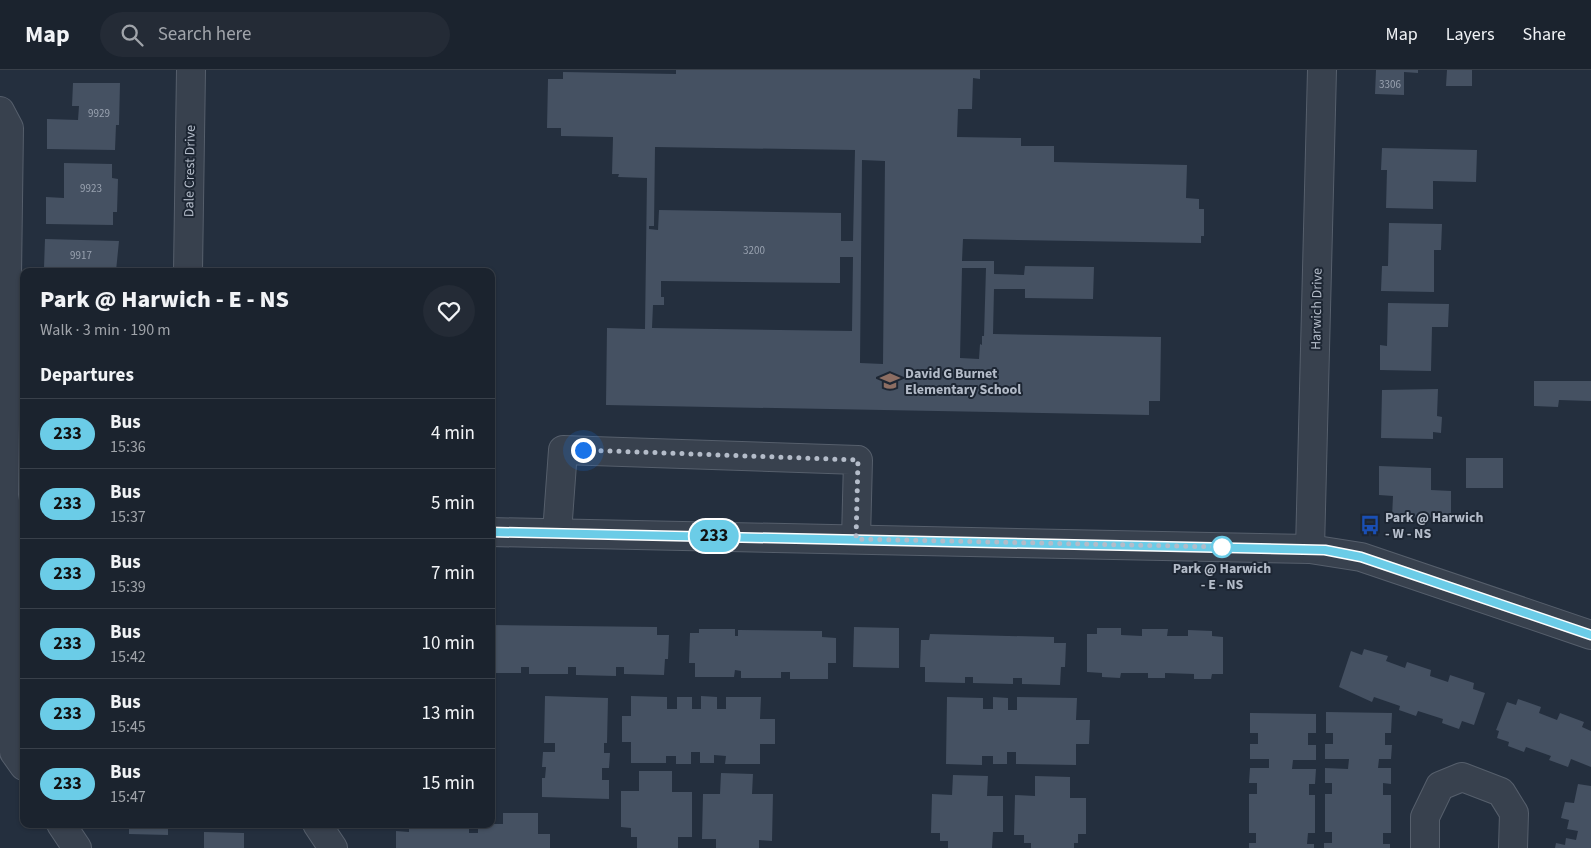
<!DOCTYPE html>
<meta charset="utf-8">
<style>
:root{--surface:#1b232e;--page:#242b36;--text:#f1f3f6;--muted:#a0a4aa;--line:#39404a}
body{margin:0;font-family:"Source Sans 3",sans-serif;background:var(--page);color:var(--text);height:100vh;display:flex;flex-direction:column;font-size:19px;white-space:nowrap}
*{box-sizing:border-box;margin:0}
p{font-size:16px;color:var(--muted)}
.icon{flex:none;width:28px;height:28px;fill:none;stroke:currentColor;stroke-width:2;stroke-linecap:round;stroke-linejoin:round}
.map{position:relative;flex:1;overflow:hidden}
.details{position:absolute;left:20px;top:198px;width:475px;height:560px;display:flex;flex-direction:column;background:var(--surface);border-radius:10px;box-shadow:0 1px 4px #0004,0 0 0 1px var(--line)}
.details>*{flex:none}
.badge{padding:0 10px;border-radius:16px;font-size:18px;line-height:32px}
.you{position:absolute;width:25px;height:25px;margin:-12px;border:4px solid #fff;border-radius:50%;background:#1a73e8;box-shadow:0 0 0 8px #1a73e833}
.map>.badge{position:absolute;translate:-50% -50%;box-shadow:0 0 0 2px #fff}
h2{padding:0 20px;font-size:19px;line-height:45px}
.round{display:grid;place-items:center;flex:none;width:52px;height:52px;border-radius:26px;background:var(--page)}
.overview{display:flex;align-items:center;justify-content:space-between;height:85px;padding:0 20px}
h1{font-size:24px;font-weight:800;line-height:38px}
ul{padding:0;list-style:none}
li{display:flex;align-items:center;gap:15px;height:70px;padding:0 20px;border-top:1px solid var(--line)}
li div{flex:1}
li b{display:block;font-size:19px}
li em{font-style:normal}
li .badge{min-width:55px;font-weight:700;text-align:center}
header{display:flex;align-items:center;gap:30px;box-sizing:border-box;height:70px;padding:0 25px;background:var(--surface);border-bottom:1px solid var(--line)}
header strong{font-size:24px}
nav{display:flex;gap:28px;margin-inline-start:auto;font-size:18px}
.search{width:350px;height:45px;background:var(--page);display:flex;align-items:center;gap:12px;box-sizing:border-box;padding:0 18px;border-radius:28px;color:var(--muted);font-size:19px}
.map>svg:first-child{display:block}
</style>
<header>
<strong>Map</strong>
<div class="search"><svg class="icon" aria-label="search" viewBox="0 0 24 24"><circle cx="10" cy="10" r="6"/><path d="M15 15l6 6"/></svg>Search here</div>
<nav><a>Map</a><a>Layers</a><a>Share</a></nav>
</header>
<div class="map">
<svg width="1591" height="778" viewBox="0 0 1591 778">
<rect width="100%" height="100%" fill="#242f3e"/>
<!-- building -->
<g fill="#455162" fill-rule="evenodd">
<path d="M676,0h304v9l-7,-1 -1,31h-14l-1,28 64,1v8h33v16l133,3 -1,33 13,1v10h5v27h-3v7l-238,-4 -1,22h32v13l30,1 1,-9 69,1 -1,32 -68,-1v-9h-31l-1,45 168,3 -1,64h-11v14l-543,-10 1,-77 38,1 2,-151 -29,-1 1,-3h-7l1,-37 -52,-1v-8h-14l1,-49h15v-7l113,2zM655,77l200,3 -2,91h-12v-28l-182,-3 -1,20 -9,-1v-3h5zM862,90l23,1 -2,203 -23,-1zM840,187h13l-1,74 -200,-3 1,-23h11v-8h-3v-16l179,2zM962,198h24l-2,68h-2v9l-2,-1 -1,15 -19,-1z"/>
<polygon points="1376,0 1418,0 1418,3 1404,2 1404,25 1375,24"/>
<polygon points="1447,0 1472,0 1472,16 1446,16"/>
<polygon points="73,13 120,13 119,55 116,55 115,80 47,79 47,49 78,50 79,36 72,36"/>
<polygon points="1382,78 1477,80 1476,112 1433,111 1433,139 1386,138 1387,100 1381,100"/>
<polygon points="64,93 112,94 112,108 118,109 117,142 113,142 113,155 46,154 46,127 64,128"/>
<polygon points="1389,153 1442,154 1441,180 1434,180 1434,222 1381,221 1382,196 1388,196"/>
<polygon points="45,169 119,171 116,201 57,201 57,199 44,198"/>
<polygon points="1388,233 1449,234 1448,257 1432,257 1431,301 1380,300 1380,275 1387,276"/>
<polygon points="1534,311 1591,311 1591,331 1559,330 1558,337 1534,336"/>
<polygon points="1438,319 1437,346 1442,347 1441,363 1433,362 1433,369 1381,368 1382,320"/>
<rect x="1466" y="388" width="37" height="30"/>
<polygon points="1379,396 1431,398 1431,420 1451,421 1451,448 1392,447 1393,426 1379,425"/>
<polygon points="491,555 657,557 657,565 669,565 668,589 665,589 664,605 624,604 624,597 616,597 616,606 576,605 576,597 568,597 568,604 529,604 529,597 521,597 521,603 491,603"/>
<polygon points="854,557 899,558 899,598 853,597"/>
<polygon points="1097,558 1121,558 1121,565 1142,566 1142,559 1168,559 1167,566 1188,566 1188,560 1212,561 1212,566 1223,567 1223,604 1212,604 1211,609 1194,609 1194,604 1165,603 1165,608 1148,608 1148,603 1121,603 1120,608 1102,607 1102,603 1087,602 1087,564 1097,564"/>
<polygon points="699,559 735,559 735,566 738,566 738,560 822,561 822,567 836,568 836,593 828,593 828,609 790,609 790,602 781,602 781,608 741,608 741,601 735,600 734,607 695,607 695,593 689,593 690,563 699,563"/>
<polygon points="930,564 1054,567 1054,573 1066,573 1065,597 1061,597 1060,615 1022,614 1022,608 1013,608 1013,614 973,613 973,607 965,607 965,613 925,612 925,597 920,597 921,570 929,570"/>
<polygon points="1364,579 1388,586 1386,591 1405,598 1407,592 1431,600 1430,606 1448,612 1450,605 1474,613 1473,619 1485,623 1474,655 1462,651 1459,659 1442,653 1443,649 1418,641 1416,646 1399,640 1400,636 1374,627 1372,632 1339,617 1351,581 1362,585"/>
<polygon points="545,626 608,628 607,673 604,673 604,683 610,683 609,698 602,698 602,710 609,710 609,729 542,727 542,708 545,708 546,697 542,697 543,682 555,682 555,673 544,673"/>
<polygon points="631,626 667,627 667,639 677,639 677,627 692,627 692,639 701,639 701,626 717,627 717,639 726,639 726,627 761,627 760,649 775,649 775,674 760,674 760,694 725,694 726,686 714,685 714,693 700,693 700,682 691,682 691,694 676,694 676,686 666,686 666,693 631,693 631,672 622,672 622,646 631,646"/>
<polygon points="947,627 983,628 983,639 993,639 993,627 1008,628 1008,640 1017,640 1017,627 1077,628 1076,650 1090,650 1089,674 1076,674 1076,695 1016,694 1016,682 1007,682 1007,694 993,694 993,686 982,686 982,695 946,694"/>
<polygon points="1518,629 1541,637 1539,643 1557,650 1560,643 1584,652 1582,657 1591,661 1591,697 1571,689 1568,697 1549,690 1551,686 1526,677 1524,682 1508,676 1509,672 1497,668 1499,661 1496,660 1507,632 1516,635"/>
<polygon points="1326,642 1392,643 1391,663 1385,663 1385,675 1392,675 1391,689 1379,689 1378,698 1391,698 1391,714 1383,713 1383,725 1391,725 1391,763 1383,763 1383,774 1390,774 1390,778 1324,778 1324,773 1332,773 1332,762 1325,762 1325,724 1332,724 1332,713 1325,713 1325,698 1348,699 1349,689 1325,689 1325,674 1333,674 1333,663 1326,663"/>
<polygon points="1250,643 1316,644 1316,663 1308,663 1308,675 1316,675 1316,690 1293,690 1292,699 1316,699 1315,714 1309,714 1309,725 1315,725 1315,763 1308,763 1307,774 1314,774 1314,778 1249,778 1249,773 1256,773 1256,763 1249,763 1249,724 1257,724 1257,713 1249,713 1250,698 1269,698 1269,689 1250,689 1250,674 1258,674 1258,663 1250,663"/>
<polygon points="639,701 672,701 672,722 692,722 692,767 678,767 678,778 637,778 637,767 631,767 631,758 621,757 621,721 639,721"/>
<polygon points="721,703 753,704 752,724 773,724 772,771 759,770 759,778 716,778 716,769 702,769 703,724 720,724"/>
<polygon points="953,705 988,706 987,726 1003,726 1003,762 993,762 992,778 948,778 948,771 940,771 940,763 931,763 932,724 952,725"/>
<polygon points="1035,706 1070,707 1070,728 1086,728 1086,764 1078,764 1078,773 1074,773 1074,778 1031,778 1031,773 1024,773 1024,765 1014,765 1015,725 1035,726"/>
<polygon points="1578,714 1591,716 1591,778 1555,778 1556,773 1565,775 1566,768 1576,770 1578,761 1567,759 1569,750 1561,748 1565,732 1574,733"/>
<polygon points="491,743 494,743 494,754 503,754 503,743 538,743 538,764 550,764 550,778 396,778 396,761 409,762 409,754 469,754 469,763 478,763 478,754 491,754"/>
<polygon points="123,754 176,754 175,757 168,757 168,765 129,764 129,756 123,756"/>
<polygon points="204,762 244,763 244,778 204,778"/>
</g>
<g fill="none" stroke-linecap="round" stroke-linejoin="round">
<defs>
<g id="minor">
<polyline points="0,41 9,58 4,426 9,453 14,682 24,696"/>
<polyline points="188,201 191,0"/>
<polyline points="491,462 1310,479 1361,487 1591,565"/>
<polyline points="557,463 563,380 858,390 856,469"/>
<polyline points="1310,479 1322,0"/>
<polyline points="61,754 77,778"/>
<polyline points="317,754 333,778"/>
<polyline points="1425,778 1425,747 1440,716 1462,707 1501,722 1514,743 1513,778"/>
</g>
</defs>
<!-- minor casing -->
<use href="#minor" stroke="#565f6c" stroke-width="30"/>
<!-- minor -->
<use href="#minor" stroke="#38414e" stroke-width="28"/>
</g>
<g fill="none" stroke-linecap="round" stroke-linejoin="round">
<defs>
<polyline id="line" points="491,462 1325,480 1361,487 1591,565"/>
</defs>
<!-- line casing -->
<use href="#line" stroke="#fff" stroke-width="11"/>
<!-- line -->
<use href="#line" stroke="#6bcce7" stroke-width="8"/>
<!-- walk -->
<polyline stroke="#b4bcc9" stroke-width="5" stroke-dasharray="0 9" points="583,380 858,390 856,469 1222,477"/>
</g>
<!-- icons -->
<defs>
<symbol id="school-bare" viewBox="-9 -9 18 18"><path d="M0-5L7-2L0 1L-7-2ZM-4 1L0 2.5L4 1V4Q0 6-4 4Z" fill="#8d6e63" stroke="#1d2633" stroke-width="2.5" paint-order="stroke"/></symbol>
<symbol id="bus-bare" viewBox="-9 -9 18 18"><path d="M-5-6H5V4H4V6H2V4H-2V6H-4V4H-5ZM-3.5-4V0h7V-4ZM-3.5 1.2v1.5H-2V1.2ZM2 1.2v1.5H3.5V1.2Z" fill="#1a4fb4" stroke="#1d2633" stroke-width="2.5" paint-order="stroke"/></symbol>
</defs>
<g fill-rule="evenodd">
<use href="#school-bare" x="876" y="297" width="28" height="28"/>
<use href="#bus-bare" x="1356" y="441" width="28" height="28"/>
</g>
<!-- markers -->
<circle fill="#fff" stroke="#6bcce7" stroke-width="2.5" cx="1222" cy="477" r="10"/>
<g text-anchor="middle" stroke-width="4" stroke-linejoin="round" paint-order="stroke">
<!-- number labels -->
<g font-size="11" fill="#98a1af">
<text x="1390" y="18">3306</text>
<text x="99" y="47">9929</text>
<text x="91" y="122">9923</text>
<text x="754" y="184">3200</text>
<text x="81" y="189">9917</text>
</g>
<!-- street labels -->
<g font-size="14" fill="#b4bcc9" stroke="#1d2633">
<text transform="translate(189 101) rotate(-89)" y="5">Dale Crest Drive</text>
<text transform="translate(1316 239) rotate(-89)" y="5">Harwich Drive</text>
</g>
<!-- poi labels -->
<g font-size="14" font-weight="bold" fill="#b4bcc9" stroke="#1d2633" text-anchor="start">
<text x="905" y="308">David G Burnet<tspan x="905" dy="16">Elementary School</tspan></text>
<text x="1385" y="452">Park @ Harwich<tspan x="1385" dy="16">- W - NS</tspan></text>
</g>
<!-- stop labels -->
<g font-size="14" font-weight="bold" fill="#b4bcc9" stroke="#1d2633">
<text x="1222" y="503">Park @ Harwich<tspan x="1222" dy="16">- E - NS</tspan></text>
</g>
</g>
</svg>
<div class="you" style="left:583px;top:380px"></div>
<b class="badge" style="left:714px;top:466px;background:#6bcce7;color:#111">233</b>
<section class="details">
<div class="overview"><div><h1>Park @ Harwich - E - NS</h1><p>Walk · 3 min · 190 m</p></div><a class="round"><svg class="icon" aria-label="heart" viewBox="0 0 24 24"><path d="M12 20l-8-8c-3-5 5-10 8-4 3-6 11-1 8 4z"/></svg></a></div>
<h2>Departures</h2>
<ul>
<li><span class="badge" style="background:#6bcce7;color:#111">233</span><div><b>Bus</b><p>15:36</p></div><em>4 min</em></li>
<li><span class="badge" style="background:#6bcce7;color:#111">233</span><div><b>Bus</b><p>15:37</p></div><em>5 min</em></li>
<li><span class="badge" style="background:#6bcce7;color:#111">233</span><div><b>Bus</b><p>15:39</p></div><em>7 min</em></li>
<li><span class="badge" style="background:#6bcce7;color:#111">233</span><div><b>Bus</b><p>15:42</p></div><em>10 min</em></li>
<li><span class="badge" style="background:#6bcce7;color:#111">233</span><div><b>Bus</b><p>15:45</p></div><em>13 min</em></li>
<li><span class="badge" style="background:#6bcce7;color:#111">233</span><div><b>Bus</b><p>15:47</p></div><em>15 min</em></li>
</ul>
</section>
</div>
